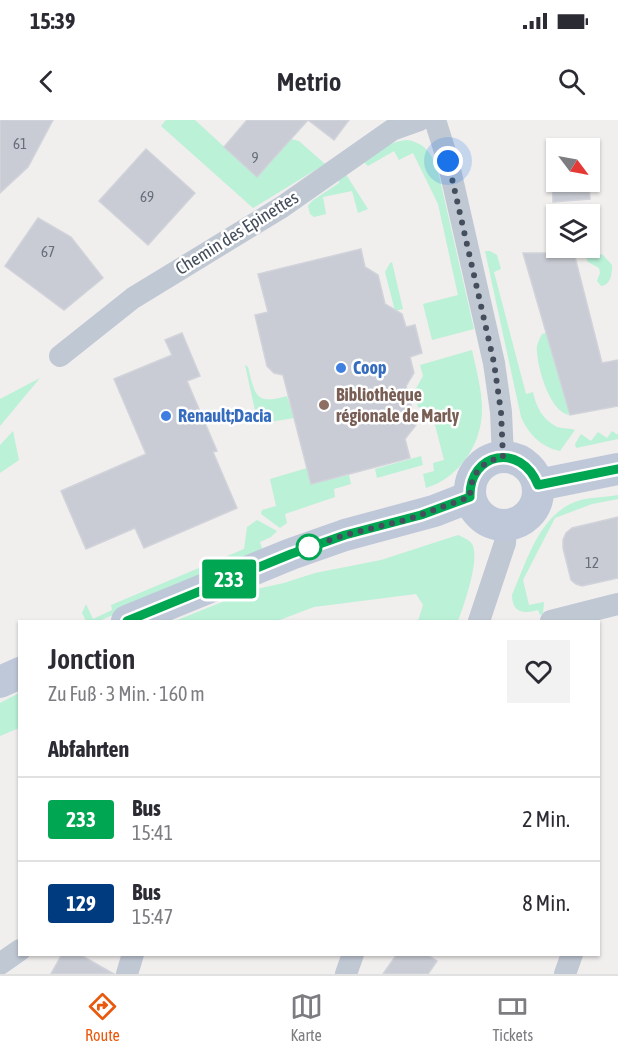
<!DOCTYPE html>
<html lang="de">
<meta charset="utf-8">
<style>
:root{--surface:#fff;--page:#f2f2f3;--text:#2b2b33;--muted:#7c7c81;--line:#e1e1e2;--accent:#ea580c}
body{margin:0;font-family:"Asap Condensed",sans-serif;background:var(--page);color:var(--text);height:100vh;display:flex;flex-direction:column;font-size:22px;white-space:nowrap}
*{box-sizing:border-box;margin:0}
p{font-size:20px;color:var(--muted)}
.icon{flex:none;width:33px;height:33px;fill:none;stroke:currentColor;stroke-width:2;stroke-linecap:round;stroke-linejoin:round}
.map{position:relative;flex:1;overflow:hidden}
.details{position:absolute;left:18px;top:500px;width:582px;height:336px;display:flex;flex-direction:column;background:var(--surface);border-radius:0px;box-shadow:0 2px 4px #0004}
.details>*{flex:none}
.badge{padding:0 12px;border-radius:4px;font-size:21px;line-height:39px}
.needle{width:39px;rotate:122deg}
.tools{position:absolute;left:546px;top:18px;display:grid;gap:12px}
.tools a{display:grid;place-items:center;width:54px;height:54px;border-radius:0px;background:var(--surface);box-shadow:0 2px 4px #0004;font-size:30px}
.you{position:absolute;width:30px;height:30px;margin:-15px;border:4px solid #fff;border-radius:50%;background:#1a73e8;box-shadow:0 0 0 9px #1a73e833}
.map>.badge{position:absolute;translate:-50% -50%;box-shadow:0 0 0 3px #fff}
h2{padding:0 30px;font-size:22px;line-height:54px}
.round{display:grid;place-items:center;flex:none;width:63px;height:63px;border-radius:0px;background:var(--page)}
.head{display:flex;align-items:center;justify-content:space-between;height:102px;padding:0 30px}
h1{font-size:28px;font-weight:600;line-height:45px}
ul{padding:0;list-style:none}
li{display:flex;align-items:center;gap:18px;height:84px;padding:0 30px;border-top:2px solid var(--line)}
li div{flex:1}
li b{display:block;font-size:22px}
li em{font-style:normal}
li .badge{min-width:66px;font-weight:700;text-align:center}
.status{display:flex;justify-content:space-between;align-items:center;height:42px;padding:0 30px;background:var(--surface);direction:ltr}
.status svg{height:16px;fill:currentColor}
header{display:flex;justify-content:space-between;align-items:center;height:78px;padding:0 30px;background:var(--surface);font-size:27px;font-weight:600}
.tabs{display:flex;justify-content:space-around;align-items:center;height:84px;border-top:2px solid var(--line);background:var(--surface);font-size:16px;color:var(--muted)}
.tabs a{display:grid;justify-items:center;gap:3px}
.tabs .current{color:var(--accent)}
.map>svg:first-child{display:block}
</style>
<div class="status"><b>15:39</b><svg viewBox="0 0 49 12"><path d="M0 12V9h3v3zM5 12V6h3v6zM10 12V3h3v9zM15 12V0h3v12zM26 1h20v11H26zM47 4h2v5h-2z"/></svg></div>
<header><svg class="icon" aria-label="back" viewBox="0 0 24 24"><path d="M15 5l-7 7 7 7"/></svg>Metrio<svg class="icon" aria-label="search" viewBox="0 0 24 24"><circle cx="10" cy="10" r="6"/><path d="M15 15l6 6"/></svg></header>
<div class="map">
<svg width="618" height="854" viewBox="0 0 618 854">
<rect width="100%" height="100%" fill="#f1eeee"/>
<!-- green -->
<g fill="#baf1d7">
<polygon points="166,0 195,0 257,57 291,19 299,21 325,44 253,88 161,6"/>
<path d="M408,20c18,4 24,14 30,31l36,158 -42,11 -9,-36 35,-9 -20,-91 -25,-51 -14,7 -5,-9 -26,15 -6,-6c15,-9 28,-19 46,-20z"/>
<polygon points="345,53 368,89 358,93 352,71 323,77 326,94 314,97 310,94 308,86 312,81 339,63 339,57"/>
<path d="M485,131h5l7,4 4,14 -7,3 32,122 7,-2c3,15 10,28 24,35 6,2 14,1 18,3l-15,21c-19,-4 -31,-16 -39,-34z"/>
<path d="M596,133l7,2 9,10c0,9 -1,20 -11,21l-4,-5 3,-8 -1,-5 -11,-6 -2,-4 3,-3z"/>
<polygon points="392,142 403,189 395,191 385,152 390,143"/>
<path d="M546,213l24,82c-20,-2 -32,-46 -33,-63 -1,-7 2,-12 5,-18z"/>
<path d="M472,230c4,19 10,40 10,60 0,34 -23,68 -56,78l-3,-14 11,-3 -1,-8 11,-3 -12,-47 -14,-6 -4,-15 9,-16 -3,-11z"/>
<path d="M245,245l3,2c7,29 8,38 39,29l7,22 -36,6z"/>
<polygon points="40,258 0,306 0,279"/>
<polygon points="13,311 19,340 0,353 0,325"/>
<polygon points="612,311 618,315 618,319 576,328 575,324 581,314 591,321 598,312 607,318"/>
<polygon points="421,336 423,345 377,358 375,349"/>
<polygon points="307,348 311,364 349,355 351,364 334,369 335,377 285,394 287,403 280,408 261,394 262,390 276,386 270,359"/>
<path d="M618,375v4l-26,5 -37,14 -32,62 6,25 15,-3 -1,12 -3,1 -2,-5c-14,4 -26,3 -26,-15 15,-34 28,-84 69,-95 12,-3 25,-3 37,-5z"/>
<polygon points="257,400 277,411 271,417 260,422 262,428 259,432 99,501 86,501 82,493 86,484 93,499 112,490 111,485 244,429 247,407"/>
<path d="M458,415c6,3 13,5 15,11 6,16 -9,59 -15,75h-40l5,-16 -7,-11 -102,13 -37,14h-102l77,-31 32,-7 31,-10 66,-13z"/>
<polygon points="19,573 19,608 0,616 0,583"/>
</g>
<!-- building -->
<g fill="#c9ccd4" stroke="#d1d3da" stroke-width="1.5">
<polygon points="0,0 53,0 28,47 0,73"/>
<polygon points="247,0 349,0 334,20 308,0 257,57 224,27"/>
<polygon points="146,29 195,73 148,125 99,81"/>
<polygon points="552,62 589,62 590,79 553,82"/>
<polygon points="38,98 71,117 103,158 64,190 5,146"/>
<polygon points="361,129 365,147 378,155 385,184 402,194 406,207 415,205 422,233 410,237 414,253 406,266 416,305 405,319 410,338 311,364 283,255 274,253 267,246 255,195 268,192 258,154"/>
<polygon points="523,133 574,133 602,243 618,240 618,286 570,295"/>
<polygon points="182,213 200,256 187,261 217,331 213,332 237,388 144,428 135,408 86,429 61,371 146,334 114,259 172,235 165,220"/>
<polygon points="618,397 618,458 582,466 576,464 571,460 563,428 563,420 566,413 572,408"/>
<polygon points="62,834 79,834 114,854 51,854"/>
<polygon points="397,834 426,834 437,841 428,854 383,854"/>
</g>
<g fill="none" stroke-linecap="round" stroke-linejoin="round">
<!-- street -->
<g stroke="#c0c8d4" stroke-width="22">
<polyline points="435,0 448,41 494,243 501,292 503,337"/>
<polyline points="60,236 133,178 282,87 392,10 420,0"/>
<polyline points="479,501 505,423 506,406"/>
<polyline points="551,501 618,484"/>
<polyline points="0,844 20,830"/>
<polyline points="127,854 133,834"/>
<polyline points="346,854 353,834"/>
<polyline points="565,854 572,834"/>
</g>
<!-- secondary -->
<g stroke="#bfc8d8" stroke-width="32">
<circle cx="504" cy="371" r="34"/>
<polyline points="538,365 618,349"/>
<polyline points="127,501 291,434 345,415 434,391 470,377"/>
<polyline points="0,562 20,553"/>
</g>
</g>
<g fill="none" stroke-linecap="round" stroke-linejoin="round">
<defs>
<path id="line" d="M127,501l164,-67 54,-19 76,-20 49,-18c-1,-45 51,-55 68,-12l80,-16"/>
</defs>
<!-- line casing -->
<use href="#line" stroke="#fff" stroke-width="14"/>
<!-- line -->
<use href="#line" stroke="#00a651" stroke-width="9"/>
<!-- walk -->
<path stroke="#454e5c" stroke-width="6" stroke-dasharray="0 10.8" d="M309,427l36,-12 64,-16 61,-22c0,-23 12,-36 33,-40l-2,-45 -7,-49 -46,-202"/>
</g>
<!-- markers -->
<g fill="#3f7fe0" stroke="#fff" stroke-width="2">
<circle cx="341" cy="248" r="6"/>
<circle cx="166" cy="296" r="6"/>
</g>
<circle fill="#8d6e63" stroke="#fff" stroke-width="2" cx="324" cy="285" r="6"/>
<circle fill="#fff" stroke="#00a651" stroke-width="3" cx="309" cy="427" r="12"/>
<g text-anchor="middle" stroke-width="5" stroke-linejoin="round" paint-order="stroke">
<!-- number labels -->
<g font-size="15" fill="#666e7a">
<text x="20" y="29">61</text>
<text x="255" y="43">9</text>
<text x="147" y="82">69</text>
<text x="48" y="137">67</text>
<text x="592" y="448">12</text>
</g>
<!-- street labels -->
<g font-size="18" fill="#454e5c" stroke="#fff">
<text transform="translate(237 113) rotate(-32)" y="6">Chemin des Epinettes</text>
</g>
<!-- shop labels -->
<g font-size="18" font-weight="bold" fill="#366cbe" stroke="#fff" text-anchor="start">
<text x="353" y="254">Coop</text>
<text x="178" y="302">Renault;Dacia</text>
</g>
<!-- education labels -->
<g font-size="18" font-weight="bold" fill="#785e54" stroke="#fff" text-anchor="start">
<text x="336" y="281">Bibliothèque<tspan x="336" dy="21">régionale de Marly</tspan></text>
</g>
</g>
</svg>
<div class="tools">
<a><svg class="needle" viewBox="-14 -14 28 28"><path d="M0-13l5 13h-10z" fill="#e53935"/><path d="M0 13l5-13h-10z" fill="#7c7c81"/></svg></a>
<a><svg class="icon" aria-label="layers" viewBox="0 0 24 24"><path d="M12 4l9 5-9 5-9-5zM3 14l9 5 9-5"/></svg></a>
</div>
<div class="you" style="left:448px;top:41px"></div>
<b class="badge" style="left:229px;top:459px;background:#00a651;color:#fff">233</b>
<section class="details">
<div class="head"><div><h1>Jonction</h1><p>Zu Fuß · 3 Min. · 160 m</p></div><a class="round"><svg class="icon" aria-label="heart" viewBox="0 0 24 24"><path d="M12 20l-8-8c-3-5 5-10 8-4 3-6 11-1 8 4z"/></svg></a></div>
<h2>Abfahrten</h2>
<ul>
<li><span class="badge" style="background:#00a651;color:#fff">233</span><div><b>Bus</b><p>15:41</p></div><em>2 Min.</em></li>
<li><span class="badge" style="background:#003b80;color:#fff">129</span><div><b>Bus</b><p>15:47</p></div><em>8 Min.</em></li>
</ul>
</section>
</div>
<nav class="tabs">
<a class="current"><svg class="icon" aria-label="directions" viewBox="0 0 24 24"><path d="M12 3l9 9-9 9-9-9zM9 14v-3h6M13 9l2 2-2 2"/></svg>Route</a>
<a><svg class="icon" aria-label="map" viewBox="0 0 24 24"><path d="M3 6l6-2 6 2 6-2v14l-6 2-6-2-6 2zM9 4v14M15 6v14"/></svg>Karte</a>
<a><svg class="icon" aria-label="tickets" viewBox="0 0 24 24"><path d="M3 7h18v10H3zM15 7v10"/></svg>Tickets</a>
</nav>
